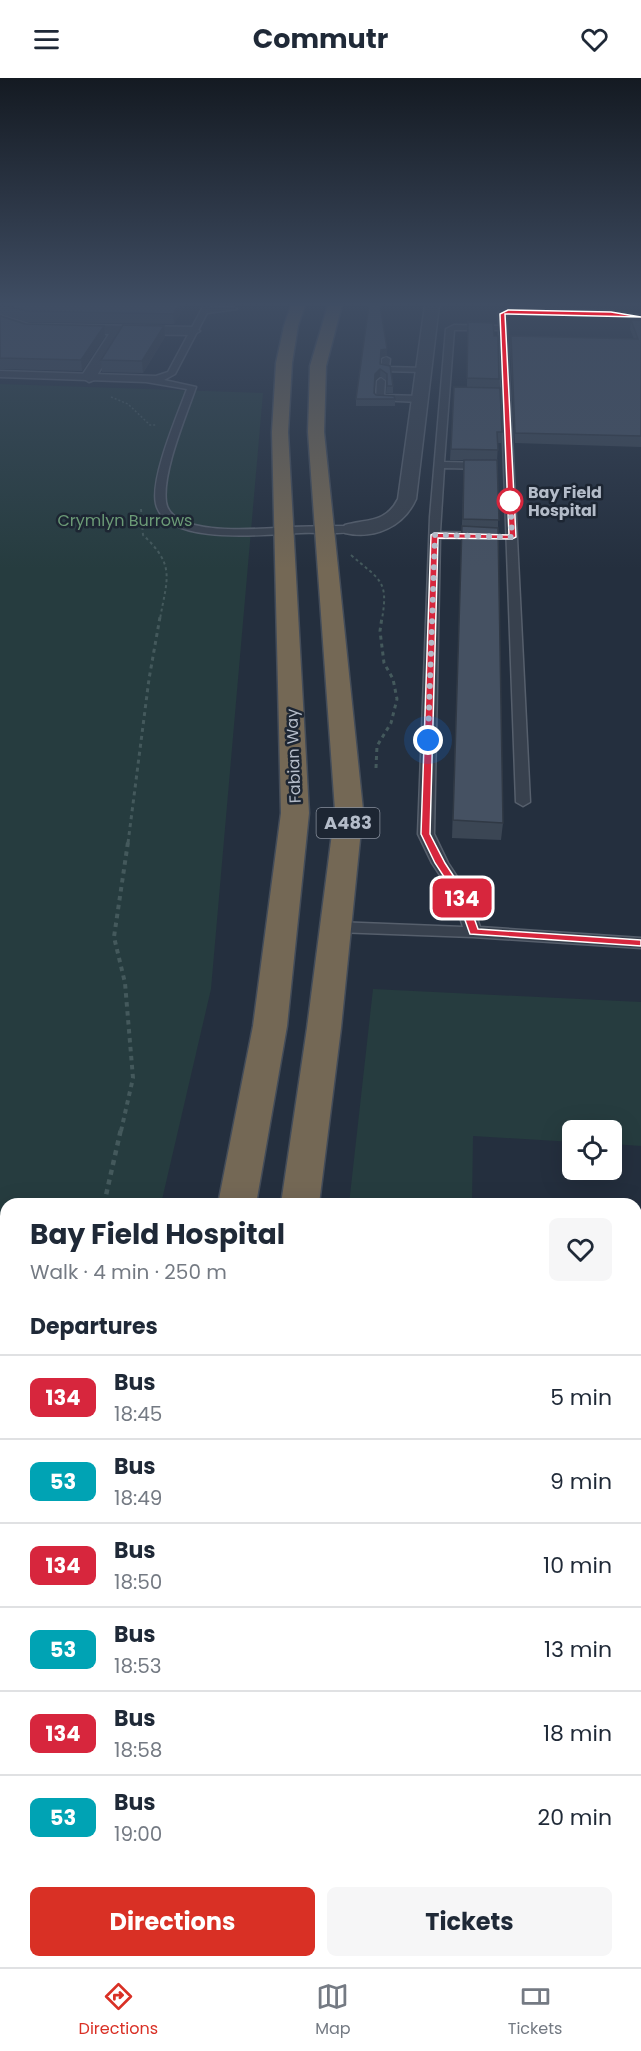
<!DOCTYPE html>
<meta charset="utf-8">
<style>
:root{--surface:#fff;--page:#f6f6f7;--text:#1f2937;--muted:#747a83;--line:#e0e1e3;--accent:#d93025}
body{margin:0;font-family:Poppins,sans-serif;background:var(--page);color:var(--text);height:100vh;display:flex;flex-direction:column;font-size:22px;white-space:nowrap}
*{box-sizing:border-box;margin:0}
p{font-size:20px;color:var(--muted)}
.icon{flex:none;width:33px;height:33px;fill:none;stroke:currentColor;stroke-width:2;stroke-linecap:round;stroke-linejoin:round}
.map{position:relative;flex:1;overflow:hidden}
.details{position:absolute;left:0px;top:1120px;width:642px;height:770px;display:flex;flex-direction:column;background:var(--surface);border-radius:18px 18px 0 0;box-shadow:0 6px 24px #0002}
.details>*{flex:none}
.badge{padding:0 12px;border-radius:9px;font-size:21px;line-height:39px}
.buttons{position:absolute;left:562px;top:1042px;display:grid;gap:12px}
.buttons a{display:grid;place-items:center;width:60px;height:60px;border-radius:9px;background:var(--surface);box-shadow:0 6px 24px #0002;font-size:30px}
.you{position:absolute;width:30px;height:30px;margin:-15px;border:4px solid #fff;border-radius:50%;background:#1a73e8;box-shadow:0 0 0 9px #1a73e833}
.map>.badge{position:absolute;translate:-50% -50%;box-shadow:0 0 0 3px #fff}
h2{padding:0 30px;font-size:22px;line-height:54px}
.round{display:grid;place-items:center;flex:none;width:63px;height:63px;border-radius:9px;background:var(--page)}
.head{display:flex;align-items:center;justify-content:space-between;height:102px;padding:0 30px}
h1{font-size:28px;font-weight:700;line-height:45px}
.action{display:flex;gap:12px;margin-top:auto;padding:12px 30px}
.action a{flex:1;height:69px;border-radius:9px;background:var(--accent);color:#fff;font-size:24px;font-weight:700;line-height:69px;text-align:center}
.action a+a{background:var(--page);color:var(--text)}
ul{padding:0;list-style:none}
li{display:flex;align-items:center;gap:18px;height:84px;padding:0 30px;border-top:2px solid var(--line)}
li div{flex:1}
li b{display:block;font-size:22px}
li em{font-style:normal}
li .badge{min-width:66px;font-weight:700;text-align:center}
header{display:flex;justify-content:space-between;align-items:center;height:78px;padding:0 30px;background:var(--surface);font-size:27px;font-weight:700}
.menu{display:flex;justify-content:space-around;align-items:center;height:84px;border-top:2px solid var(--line);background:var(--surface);font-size:16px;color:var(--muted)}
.menu a{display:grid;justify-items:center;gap:3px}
.menu .active{color:var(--accent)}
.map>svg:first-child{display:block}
</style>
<header><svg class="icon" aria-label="menu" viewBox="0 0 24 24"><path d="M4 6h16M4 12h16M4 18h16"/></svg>Commutr<svg class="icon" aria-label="heart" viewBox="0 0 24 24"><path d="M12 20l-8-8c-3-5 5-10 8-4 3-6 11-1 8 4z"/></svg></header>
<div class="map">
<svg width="641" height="1889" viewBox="0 0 641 1889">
<rect width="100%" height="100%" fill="#242f3e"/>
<!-- green -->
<g fill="#263c3f">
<polygon points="0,306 263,315 211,911 161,1126 6,1126 6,1798 0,1824"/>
<polygon points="373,911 641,924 641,1068 612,1066 612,1053 573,1053 573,1064 473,1058 472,1126 349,1126"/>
<rect x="266" y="1884" width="133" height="5"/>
</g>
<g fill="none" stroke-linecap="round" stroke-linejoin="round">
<defs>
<g id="lane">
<path d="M204,227h7l-1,3 23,-1 4,2 -30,4 -32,61 -11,6 32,7c-10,29 -34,85 -30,115 5,37 100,26 126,25 20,-1 40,-1 60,-1l4,1v4c-18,4 -38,1 -55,2 -33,1 -135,14 -145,-29 -6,-26 22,-90 31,-115l-41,-7 -146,-5v-6l156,5 12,-4z"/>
<polygon points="508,231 611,233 641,237 641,241 611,237 506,236 530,724 523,728 516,724 499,252 454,252 444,384 486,385 491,388 486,391 444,390 440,454 486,455 491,458 486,461 440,460 434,756 448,785 469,817 480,849 641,860 641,870 473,859 336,854 328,849 336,844 463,849 453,817 432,785 418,756 430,439 446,251 454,247 499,248 498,235"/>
<polygon points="386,279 390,281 389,289 424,290 428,292 424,294 382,293 382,281"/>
<polygon points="381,300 385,303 384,317 420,318 424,321 420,324 376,322 377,303"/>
<rect x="403" y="1884" width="32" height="5"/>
</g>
<g id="street">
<path d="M425,227h14l-23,194c-12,27 -41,41 -71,34l-3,-4 3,-4c22,-6 41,-2 53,-26z"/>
<polygon points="0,237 28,246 193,249 200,253 193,257 123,256 94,302 89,304 81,299 109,256 27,254 0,246"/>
</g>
<g id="highway">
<polygon points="291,227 305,227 298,248 292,285 288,354 309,735 287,948 256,1126 218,1126 253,948 281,735 272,354 276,285 284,248"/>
<polygon points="328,227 342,227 326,288 324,354 363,732 341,950 319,1126 281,1126 307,950 335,732 308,354 310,288"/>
<polygon points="69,1884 127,1884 126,1889 68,1889"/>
<polygon points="169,1884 227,1884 226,1889 168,1889"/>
</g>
</defs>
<!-- lane casing -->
<use href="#lane" stroke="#565f6c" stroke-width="3"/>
<!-- street casing -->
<use href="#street" stroke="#565f6c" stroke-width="3"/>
<!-- highway casing -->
<use href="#highway" stroke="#434c59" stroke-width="3"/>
<!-- path-far5 -->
<polyline stroke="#44595c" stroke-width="1.5" stroke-dasharray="2 2" stroke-linecap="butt" points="111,319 128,326 150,347 157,347"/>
<!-- path-far4 -->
<g stroke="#44595c" stroke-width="2" stroke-dasharray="3 3" stroke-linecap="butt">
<path d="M141,431l2,26c33,31 24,43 17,84"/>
<path d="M351,477c28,25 38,24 31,64"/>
</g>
<!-- path-far3 -->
<g stroke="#44595c" stroke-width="3" stroke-dasharray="4 4" stroke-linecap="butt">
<polyline points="376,690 377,668 391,645 397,621 393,601 384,585 380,553 382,539"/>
<polyline points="128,765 149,601 160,539"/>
</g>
<!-- path-far2 -->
<polyline stroke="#44595c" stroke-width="4" stroke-dasharray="4.5 4.5" stroke-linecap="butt" points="121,1053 133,1000 125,905 114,859 128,764"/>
<!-- path-far1 -->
<polyline stroke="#44595c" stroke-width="4.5" stroke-dasharray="5 5" stroke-linecap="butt" points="104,1126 121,1051"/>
<!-- path -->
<polyline stroke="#44595c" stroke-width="6" stroke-dasharray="7 7" stroke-linecap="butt" points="0,1491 6,1479"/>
<!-- lane -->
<use href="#lane" fill="#38414e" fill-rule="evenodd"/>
<!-- street -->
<use href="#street" fill="#38414e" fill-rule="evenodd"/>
<!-- highway -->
<use href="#highway" fill="#746855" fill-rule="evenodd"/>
</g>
<!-- wall -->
<g fill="#3b4654">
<polygon points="0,227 185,227 174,246 28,244 0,236"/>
<polygon points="369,227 387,278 381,279 380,286 390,288 393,308 393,315 386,315 387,303 380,298 375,303 374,315 376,317 395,321 395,328 356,328 356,321"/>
<polygon points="0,238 25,246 105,258 82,293 0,291"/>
<polygon points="631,242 641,242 641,369 515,365 510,268 511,258 634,261 630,251"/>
<polygon points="468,244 494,258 499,301 499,310 502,354 501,365 498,365 497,383 503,745 501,762 452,760 464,382 450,382 454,309 467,309"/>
<polygon points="165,259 143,295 102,294 101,282"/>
</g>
<!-- shaded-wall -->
<g fill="#303945">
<polygon points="179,227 185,227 174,246 173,236"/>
<polygon points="104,248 105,258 82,293 81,282"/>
<polygon points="164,248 165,259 143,295 142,283"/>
<polygon points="387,271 387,278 381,279 380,298 375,303 374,322 375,296 381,272"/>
</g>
<!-- building -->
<g fill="#455162" stroke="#303945" stroke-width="1.5">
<polygon points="3,227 179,227 173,236 27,233"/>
<polygon points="369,227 380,227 387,271 381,272 380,286 390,288 393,308 387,308 387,296 380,291 375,296 374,315 376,317 394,318 395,321 356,321"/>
<polygon points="0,238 25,246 104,248 81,282 0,280"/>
<polygon points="631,242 641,242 641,358 515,355 511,258 638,261"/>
<polygon points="468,244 493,245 494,258 498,258 499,301 467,300"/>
<polygon points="123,247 164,248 142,283 101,282"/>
<polygon points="454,309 500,310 502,354 497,354 498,372 451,371"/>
<polygon points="464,382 497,382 499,442 463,441"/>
<polygon points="462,448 498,450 503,745 453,742"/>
</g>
<!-- sky -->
<linearGradient id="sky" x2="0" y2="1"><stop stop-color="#141a22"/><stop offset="0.46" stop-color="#3f4d63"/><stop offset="1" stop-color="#3f4d63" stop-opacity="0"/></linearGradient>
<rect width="641" height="491" fill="url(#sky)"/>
<!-- line -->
<polygon fill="#d7263d" stroke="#fff" stroke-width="1.5" points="508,232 611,234 641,239 505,236 516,459 512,461 438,460 430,756 445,785 466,817 478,851 641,862 641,868 470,856 456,817 435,785 421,756 431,457 435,455 509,457 500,236"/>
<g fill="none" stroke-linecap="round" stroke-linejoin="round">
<!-- walk -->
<polyline stroke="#b4bcc9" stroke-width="6" stroke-dasharray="0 10.8" points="428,662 435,457 512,459 510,412 510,423"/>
</g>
<!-- markers -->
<circle fill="#fff" stroke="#d7263d" stroke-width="3" cx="510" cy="423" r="12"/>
<g text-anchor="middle" stroke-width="5" stroke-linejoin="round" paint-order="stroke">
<!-- far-stop labels -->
<g font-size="16" font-weight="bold" fill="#b4bcc9" stroke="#1d2633" text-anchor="start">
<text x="528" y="420">Bay Field<tspan x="528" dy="18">Hospital</tspan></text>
</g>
<!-- far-park labels -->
<g font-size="16" fill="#6b9a76" stroke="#1d2633">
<text x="125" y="448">Crymlyn Burrows</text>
</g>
<!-- far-street labels -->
<g font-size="16" fill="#b4bcc9" stroke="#1d2633">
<text transform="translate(293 678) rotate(-92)" y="6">Fabian Way</text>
</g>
<!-- shield labels -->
<rect fill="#1d2633" stroke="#878f9c" stroke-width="1.5" x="316.5" y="730" width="63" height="30" rx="4.5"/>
<g font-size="18" font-weight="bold" fill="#b4bcc9">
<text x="348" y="751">A483</text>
</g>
</g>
</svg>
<div class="buttons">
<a><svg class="icon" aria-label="locate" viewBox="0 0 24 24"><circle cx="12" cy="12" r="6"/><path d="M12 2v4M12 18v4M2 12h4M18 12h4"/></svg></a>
</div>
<div class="you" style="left:428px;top:662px"></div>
<b class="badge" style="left:462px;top:820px;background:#d7263d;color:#fff">134</b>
<section class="details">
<div class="head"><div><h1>Bay Field Hospital</h1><p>Walk · 4 min · 250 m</p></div><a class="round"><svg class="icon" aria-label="heart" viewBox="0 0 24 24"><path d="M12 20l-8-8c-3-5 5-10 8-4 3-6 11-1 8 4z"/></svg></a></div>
<h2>Departures</h2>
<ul>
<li><span class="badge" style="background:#d7263d;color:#fff">134</span><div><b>Bus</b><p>18:45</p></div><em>5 min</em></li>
<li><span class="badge" style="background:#00a3b4;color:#fff">53</span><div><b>Bus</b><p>18:49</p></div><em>9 min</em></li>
<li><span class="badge" style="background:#d7263d;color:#fff">134</span><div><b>Bus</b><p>18:50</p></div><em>10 min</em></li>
<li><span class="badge" style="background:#00a3b4;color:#fff">53</span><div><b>Bus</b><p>18:53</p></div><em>13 min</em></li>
<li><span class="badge" style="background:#d7263d;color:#fff">134</span><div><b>Bus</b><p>18:58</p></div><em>18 min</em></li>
<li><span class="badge" style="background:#00a3b4;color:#fff">53</span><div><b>Bus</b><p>19:00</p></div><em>20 min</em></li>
</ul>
<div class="action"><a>Directions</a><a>Tickets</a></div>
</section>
</div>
<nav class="menu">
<a class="active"><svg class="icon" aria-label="directions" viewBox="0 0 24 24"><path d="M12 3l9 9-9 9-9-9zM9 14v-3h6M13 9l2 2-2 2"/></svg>Directions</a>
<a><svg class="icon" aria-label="map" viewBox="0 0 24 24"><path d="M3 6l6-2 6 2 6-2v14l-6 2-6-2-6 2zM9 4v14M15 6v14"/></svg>Map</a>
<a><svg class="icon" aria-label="tickets" viewBox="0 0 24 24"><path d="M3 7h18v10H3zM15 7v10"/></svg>Tickets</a>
</nav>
